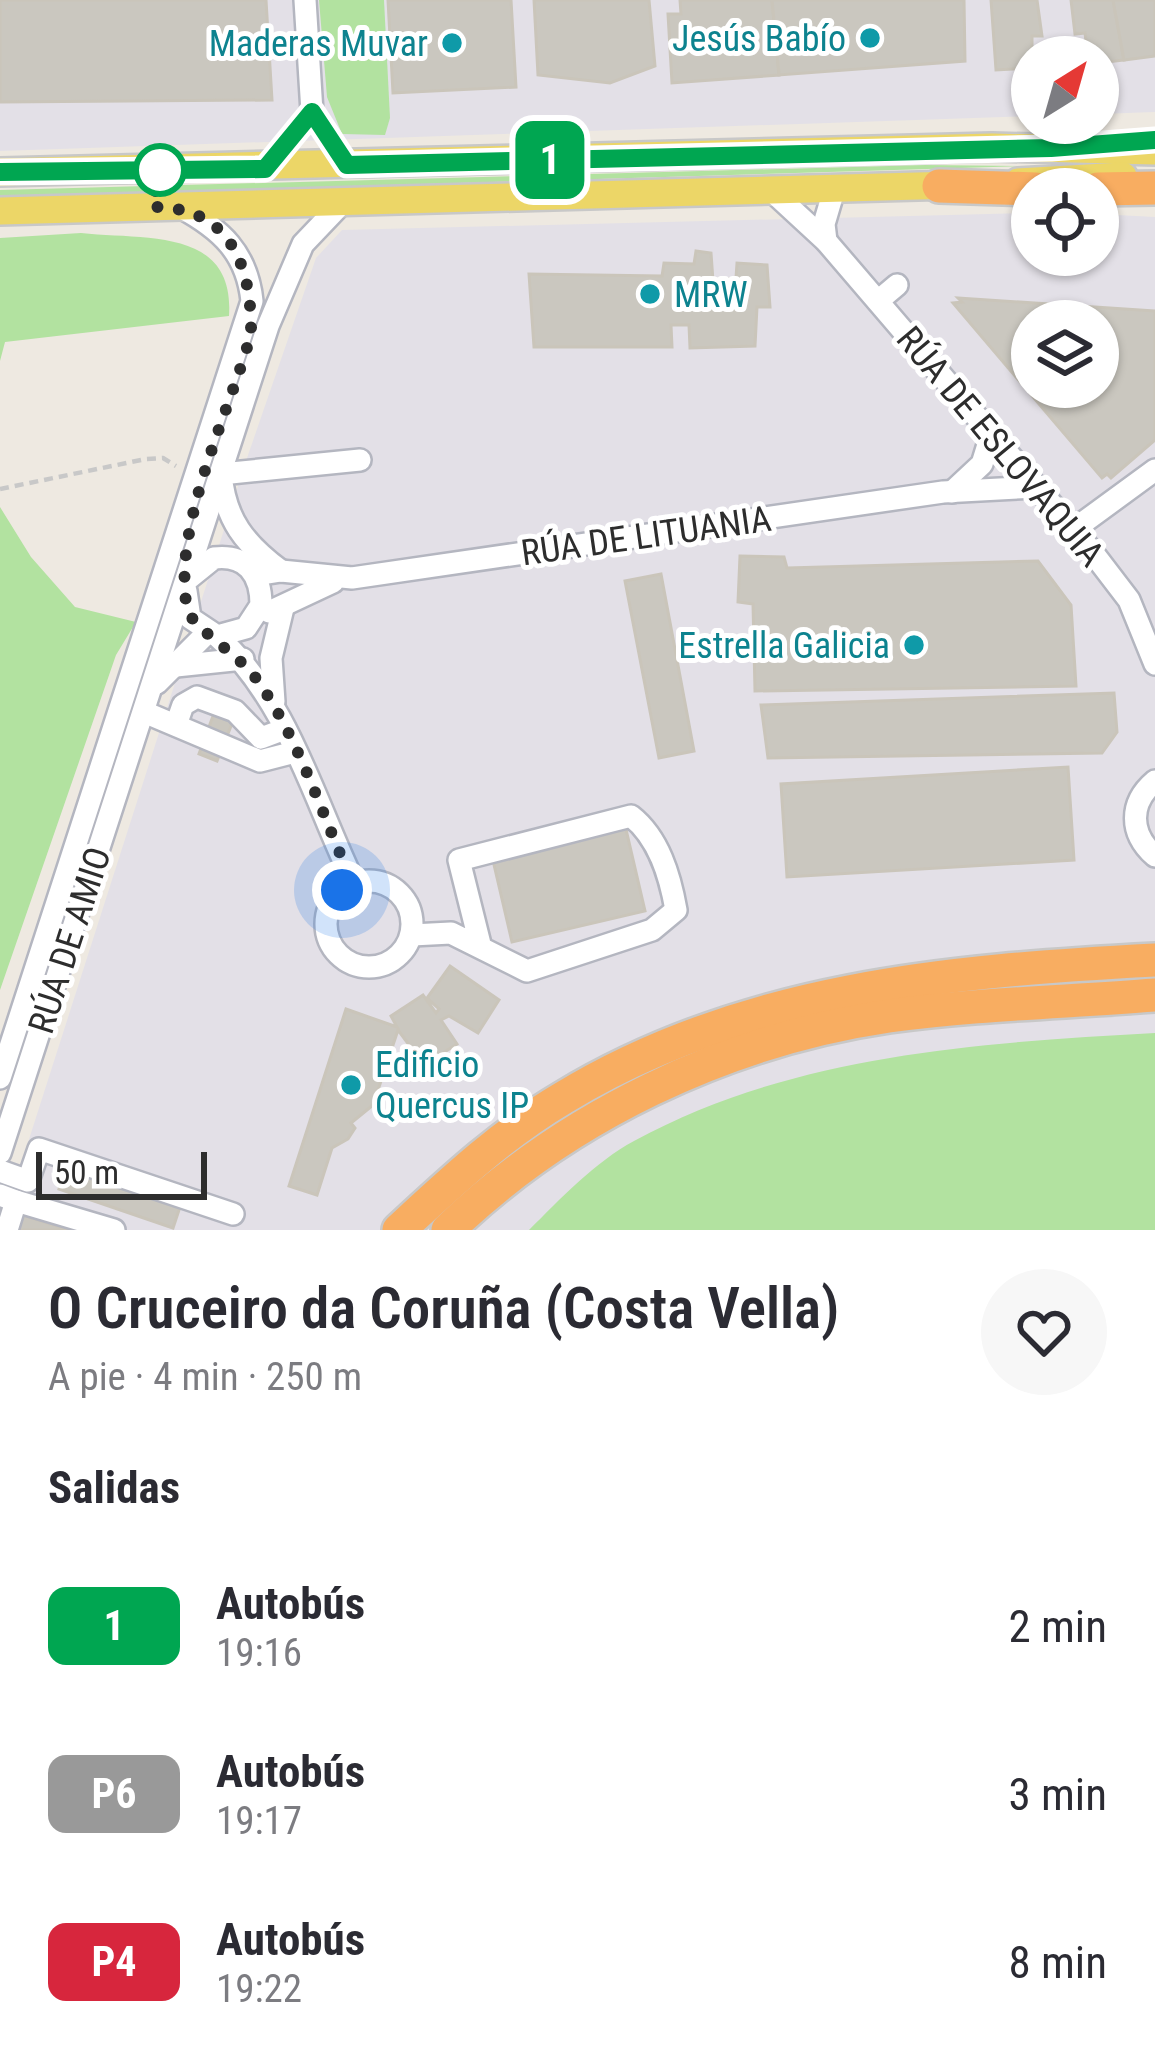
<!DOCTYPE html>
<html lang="es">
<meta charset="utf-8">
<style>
:root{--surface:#fff;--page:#f7f7f7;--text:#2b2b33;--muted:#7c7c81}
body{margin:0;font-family:"Roboto Condensed",sans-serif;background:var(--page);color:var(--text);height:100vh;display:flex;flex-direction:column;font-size:45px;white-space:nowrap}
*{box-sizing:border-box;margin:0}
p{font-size:39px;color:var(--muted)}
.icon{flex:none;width:66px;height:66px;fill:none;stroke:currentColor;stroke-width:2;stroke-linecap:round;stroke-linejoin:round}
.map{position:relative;height:1230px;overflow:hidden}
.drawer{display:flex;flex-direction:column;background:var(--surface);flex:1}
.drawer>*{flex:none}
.badge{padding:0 24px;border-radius:18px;font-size:42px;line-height:78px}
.needle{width:78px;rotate:37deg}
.controls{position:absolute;left:1011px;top:36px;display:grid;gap:24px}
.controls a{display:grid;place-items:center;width:108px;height:108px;border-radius:50%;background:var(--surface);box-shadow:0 3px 9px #0004;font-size:60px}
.scale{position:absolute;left:36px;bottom:30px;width:171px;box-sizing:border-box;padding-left:12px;border:6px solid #2d2d2d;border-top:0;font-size:33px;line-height:42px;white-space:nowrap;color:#2d2d2d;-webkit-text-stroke:9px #fff;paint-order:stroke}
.you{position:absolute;width:60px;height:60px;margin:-30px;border:9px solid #fff;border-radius:50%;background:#1a73e8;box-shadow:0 0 0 18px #1a73e833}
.map>.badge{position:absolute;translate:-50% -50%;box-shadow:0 0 0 6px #fff}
h2{padding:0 48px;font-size:45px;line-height:108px}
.round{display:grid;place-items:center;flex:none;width:126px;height:126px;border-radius:63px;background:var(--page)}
.overview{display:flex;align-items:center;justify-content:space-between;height:204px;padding:0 48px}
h1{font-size:57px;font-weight:600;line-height:90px}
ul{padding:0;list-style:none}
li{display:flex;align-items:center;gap:36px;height:168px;padding:0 48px}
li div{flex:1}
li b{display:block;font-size:45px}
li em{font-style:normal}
li .badge{min-width:132px;font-weight:700;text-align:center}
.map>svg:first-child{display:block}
</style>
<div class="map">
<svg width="1155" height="1230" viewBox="0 0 1155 1230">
<rect width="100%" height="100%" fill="#eee9e1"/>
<!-- industrial -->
<g fill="#e3e0e7" fill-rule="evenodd">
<polygon points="0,0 1155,0 1155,112 1098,114 1098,57 1032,57 1032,116 0,151"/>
<path d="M1032,213v42h66v-41l57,3v1013h-1155l246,-769 70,-203 26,-28zM1032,321h66v66h-66z"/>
</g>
<!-- green -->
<g fill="#b2e2a0">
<polygon points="319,0 384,0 390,118 385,135 342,134 327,97"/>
<polygon points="925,165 1028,166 0,197 0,190"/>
<path d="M81,233c64,7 154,-6 148,83l-224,26 -5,19v-123z"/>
<polygon points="0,507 31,557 75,607 136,622 116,655 0,990"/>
<path d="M1155,1033v197h-626c31,-31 66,-68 105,-89 160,-87 344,-98 521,-108z"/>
</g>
<!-- building -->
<g fill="#cac7bf" stroke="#cac5ba" stroke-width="3" fill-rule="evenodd">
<polygon points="0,0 266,0 272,100 0,102"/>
<polygon points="388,0 511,0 516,87 393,93"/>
<polygon points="534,0 649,0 655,66 610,83 538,75"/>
<polygon points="680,0 772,0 779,75 672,83 668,14 681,14"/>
<polygon points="772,0 964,0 965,61 779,75"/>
<polygon points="991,0 1037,0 1042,36 1032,36 1032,68 996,70"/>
<polygon points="1071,0 1113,0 1124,60 1098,63 1098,57 1088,57 1085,33 1075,34"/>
<polygon points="1113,0 1155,0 1155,56 1124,60"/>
<polygon points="696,251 711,253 713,281 736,278 737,263 767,265 770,307 757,307 755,346 690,348 689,325 671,325 672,347 534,347 529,274 662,276 664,263 694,264"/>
<path d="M958,298l197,13v129l-44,38 -4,-4 -5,4 -149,-175 9,-1zM1032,321h66v66h-66z"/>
<polygon points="740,556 784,557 787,568 1038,561 1071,605 1076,686 755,691 753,604 738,602"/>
<polygon points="661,574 694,751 659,758 625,581"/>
<polygon points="1114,693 1117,732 1102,753 768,758 761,705"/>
<polygon points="216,708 235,716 217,761 199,754"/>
<polygon points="1068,767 1074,860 787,877 781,784"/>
<polygon points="625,825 645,911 512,942 492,856"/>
<polygon points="450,966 499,1000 478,1033 449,1016 441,1020 457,1044 424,1065 398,1030 373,1105 351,1123 355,1128 348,1139 332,1148 317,1195 289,1186 346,1009 397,1027 391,1016 423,995 436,1013 439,1009 427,998"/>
<polygon points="69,1162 182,1201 173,1228 59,1189"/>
<polygon points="23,1215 68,1230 18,1230"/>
</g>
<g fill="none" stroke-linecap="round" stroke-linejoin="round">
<defs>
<g id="minor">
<polyline points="305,0 312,112 347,165"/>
<polyline points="265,169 312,112"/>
<polyline points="774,193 826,241 1090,549 1129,600 1155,664"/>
<polyline points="826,241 824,224 834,190"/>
<polyline points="878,301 897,285"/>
<polyline points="952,492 982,464 991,435"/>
<polyline points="1073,530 1155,470"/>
<path d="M281,571c-36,-27 -56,-51 -60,-97l139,-14"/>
<polyline points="256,575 281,571 352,578 943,492 1036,487"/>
<path d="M186,591l4,27 27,18 29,-8 15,-23c0,-31 -15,-51 -47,-47l-26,21"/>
<polyline points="269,612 333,582"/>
<path d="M217,636c71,64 96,162 137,247"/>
<polyline points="176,666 243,659"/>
<polyline points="157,683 206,634"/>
<polyline points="274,702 271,658 283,608"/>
<polyline points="144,712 260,761 295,752"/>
<polyline points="176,725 183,705 197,697 235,711 261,738 285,729"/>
<path d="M1155,781c-26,22 -26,52 0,75"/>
<circle cx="369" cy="924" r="43"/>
<path d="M412,935l39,-2 76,38 125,-41 24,-20c-6,-34 -17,-72 -45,-94l-172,44 22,88"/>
<path d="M0,1078l252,-777c-5,-48 -31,-72 -72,-94"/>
<polyline points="0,1153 268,326 303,244 343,202"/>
<polyline points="0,1171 28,1181 39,1149 233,1214"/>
<polyline points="0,1195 16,1201 7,1230"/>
<polyline points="16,1201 114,1230"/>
</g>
<g id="major">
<polyline points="0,172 992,147 1155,151"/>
<polyline points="1018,182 1123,176"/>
<polyline points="0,211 955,185"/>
</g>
<g id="highway">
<polyline points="939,186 1036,189"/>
<polyline points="1098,189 1155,188"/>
<path d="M399,1230c52,-48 103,-96 164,-132 181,-110 385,-127 592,-138"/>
<path d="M448,1230c118,-114 278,-190 441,-214 87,-12 178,-14 266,-21"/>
</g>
</defs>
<!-- minor casing -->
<use href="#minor" stroke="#b4b6c0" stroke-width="26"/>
<!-- major casing -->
<use href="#major" stroke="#c8c8c8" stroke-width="32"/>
<!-- highway casing -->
<use href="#highway" stroke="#c8c8c8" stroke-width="38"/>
<!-- path -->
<polyline stroke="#c8c8c8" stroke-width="4.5" stroke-dasharray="9 6" stroke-linecap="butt" points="0,489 146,459 163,458 176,466"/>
<!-- minor -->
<use href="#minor" stroke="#fff" stroke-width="21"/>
<!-- major -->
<use href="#major" stroke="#ecd667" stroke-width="27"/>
<!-- highway -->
<use href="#highway" stroke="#f8ad61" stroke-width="33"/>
</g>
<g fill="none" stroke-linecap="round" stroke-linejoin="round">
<defs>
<polyline id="line" points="0,172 265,169 312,112 347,165 1051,148 1155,140"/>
</defs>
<!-- line casing -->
<use href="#line" stroke="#fff" stroke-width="27"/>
<!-- line -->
<use href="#line" stroke="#00a651" stroke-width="18"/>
<!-- walk -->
<path stroke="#2d2d2d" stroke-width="12" stroke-dasharray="0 21.6" d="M160,170l-8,37c79,-1 100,60 99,127 -22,80 -79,192 -64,274 3,18 52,47 68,69 44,60 67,139 98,206l-11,7"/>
</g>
<!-- markers -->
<g fill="#0f9aa8" stroke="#fff" stroke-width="4.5">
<circle cx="870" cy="38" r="12"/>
<circle cx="452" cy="43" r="12"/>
<circle cx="650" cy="294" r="12"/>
<circle cx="914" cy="645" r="12"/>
<circle cx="351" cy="1085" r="12"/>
</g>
<circle fill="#fff" stroke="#00a651" stroke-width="6" cx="160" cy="170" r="24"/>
<g text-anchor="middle" stroke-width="10" stroke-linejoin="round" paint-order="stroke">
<!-- culture labels -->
<g font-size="36" fill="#0d838f" stroke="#fff" text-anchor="end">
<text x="846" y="51">Jesús Babío</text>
<text x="428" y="56">Maderas Muvar</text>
<text x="674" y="307" text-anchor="start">MRW</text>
<text x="890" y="658">Estrella Galicia</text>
<text x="375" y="1077" text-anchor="start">Edificio<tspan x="375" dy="41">Quercus IP</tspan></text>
</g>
<!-- street labels -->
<g font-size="36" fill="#2d2d2d" stroke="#fff">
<text transform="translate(1001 446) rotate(50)" y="13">RÚA DE ESLOVAQUIA</text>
<text transform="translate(646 535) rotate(-8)" y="13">RÚA DE LITUANIA</text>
<text transform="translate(69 940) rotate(-72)" y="13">RÚA DE AMIO</text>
</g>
</g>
</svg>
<div class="controls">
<a><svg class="needle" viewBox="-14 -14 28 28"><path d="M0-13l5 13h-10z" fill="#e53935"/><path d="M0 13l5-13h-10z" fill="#7c7c81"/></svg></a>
<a><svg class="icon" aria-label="locate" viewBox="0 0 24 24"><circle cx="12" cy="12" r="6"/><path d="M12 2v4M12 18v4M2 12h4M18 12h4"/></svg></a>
<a><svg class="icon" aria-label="layers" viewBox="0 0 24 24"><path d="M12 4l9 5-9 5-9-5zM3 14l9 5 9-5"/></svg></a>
</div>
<div class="scale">50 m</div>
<div class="you" style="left:342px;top:890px"></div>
<b class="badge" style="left:550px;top:160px;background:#00a651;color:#fff">1</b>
</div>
<section class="drawer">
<div class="overview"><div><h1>O Cruceiro da Coruña (Costa Vella)</h1><p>A pie · 4 min · 250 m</p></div><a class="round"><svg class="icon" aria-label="heart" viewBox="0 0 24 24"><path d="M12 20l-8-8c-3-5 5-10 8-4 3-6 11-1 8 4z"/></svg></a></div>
<h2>Salidas</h2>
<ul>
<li><span class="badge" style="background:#00a651;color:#fff">1</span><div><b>Autobús</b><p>19:16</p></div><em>2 min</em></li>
<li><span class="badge" style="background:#999;color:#fff">P6</span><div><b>Autobús</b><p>19:17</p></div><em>3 min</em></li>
<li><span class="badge" style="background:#d7263d;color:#fff">P4</span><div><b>Autobús</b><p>19:22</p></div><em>8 min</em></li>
</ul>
</section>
